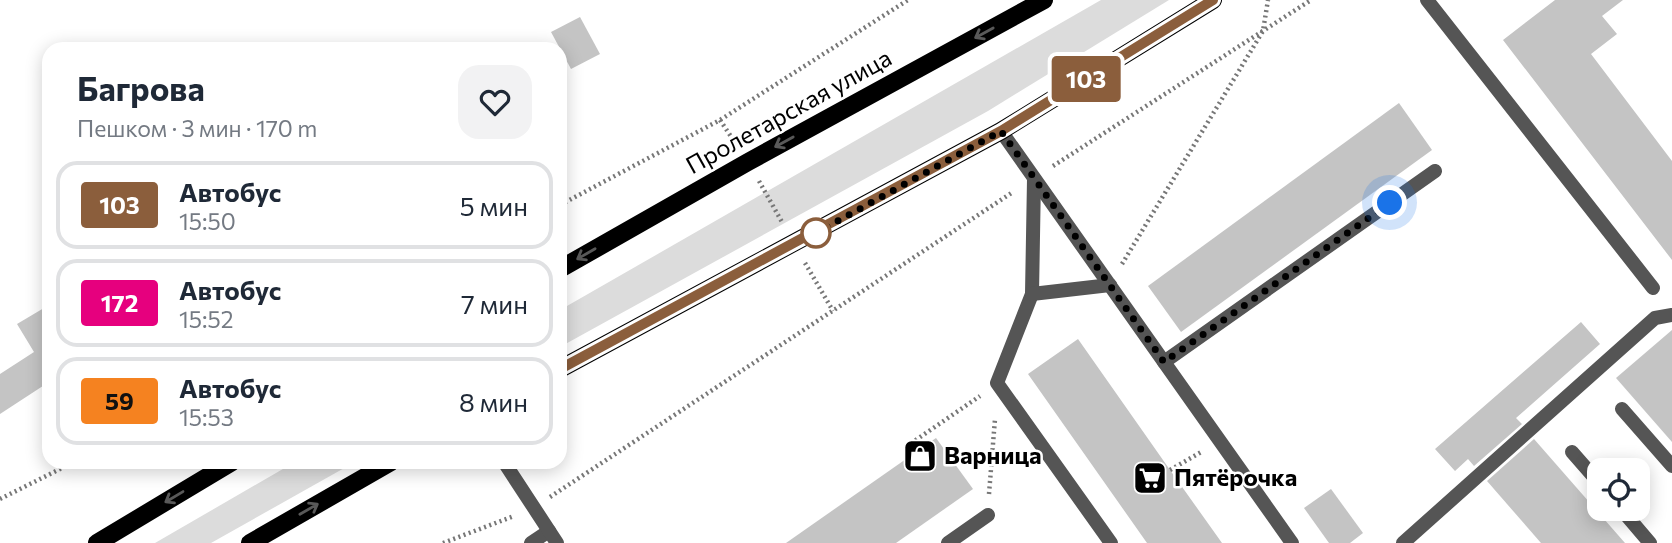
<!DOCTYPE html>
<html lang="ru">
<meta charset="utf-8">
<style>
:root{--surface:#fff;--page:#f2f2f3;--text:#1f2937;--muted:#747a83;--line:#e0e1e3}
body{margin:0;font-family:Commissioner,sans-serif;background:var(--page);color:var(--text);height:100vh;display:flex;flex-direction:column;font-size:26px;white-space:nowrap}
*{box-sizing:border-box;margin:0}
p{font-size:23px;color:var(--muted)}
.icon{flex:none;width:38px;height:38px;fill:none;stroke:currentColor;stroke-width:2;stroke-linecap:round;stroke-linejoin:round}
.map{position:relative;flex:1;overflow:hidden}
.panel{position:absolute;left:42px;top:42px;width:525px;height:427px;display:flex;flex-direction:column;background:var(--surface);border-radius:21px;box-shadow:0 4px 18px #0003}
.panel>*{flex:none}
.badge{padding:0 14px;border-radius:5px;font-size:24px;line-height:46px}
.controls{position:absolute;left:1587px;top:458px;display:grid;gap:14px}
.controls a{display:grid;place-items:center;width:63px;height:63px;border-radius:14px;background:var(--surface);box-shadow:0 4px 18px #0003;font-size:35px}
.you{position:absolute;width:35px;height:35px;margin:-18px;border:5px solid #fff;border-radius:50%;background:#1a73e8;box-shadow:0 0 0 10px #1a73e833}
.map>.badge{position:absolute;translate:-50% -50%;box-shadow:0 0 0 4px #fff}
.round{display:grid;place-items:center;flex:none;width:74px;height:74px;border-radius:21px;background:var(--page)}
.headline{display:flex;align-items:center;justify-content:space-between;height:119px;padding:0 35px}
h1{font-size:33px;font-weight:700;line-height:52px}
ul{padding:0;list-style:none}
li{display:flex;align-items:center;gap:21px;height:88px;margin:0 14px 10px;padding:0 21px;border:4px solid var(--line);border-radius:21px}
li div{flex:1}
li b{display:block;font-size:26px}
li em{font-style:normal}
li .badge{min-width:77px;font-weight:700;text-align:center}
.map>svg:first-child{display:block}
</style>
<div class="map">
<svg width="1672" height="543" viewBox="0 0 1672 543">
<rect width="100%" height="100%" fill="#fff"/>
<!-- green -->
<g fill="#dcdcdc">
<polygon points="1101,0 1169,0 988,111 560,347 560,310"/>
<polygon points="295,462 355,462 211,543 155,543"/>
</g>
<!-- building -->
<g fill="#c4c4c4">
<polygon points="1555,0 1623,0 1602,16 1617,34 1591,54 1672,161 1672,260 1503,40"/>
<polygon points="580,17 600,54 571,69 551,32"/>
<polygon points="1399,103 1432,150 1181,332 1148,286"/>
<polygon points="49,305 49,382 0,414 0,374 34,352 17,324"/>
<polygon points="1581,322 1600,344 1516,418 1522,424 1474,466 1468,459 1455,471 1435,449"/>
<polygon points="1672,330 1672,442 1616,378"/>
<polygon points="1078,339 1170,470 1222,543 1147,543 1028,374"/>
<polygon points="936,438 973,489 896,543 786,543"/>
<polygon points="1534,439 1625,543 1541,543 1487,481"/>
<polygon points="1331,489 1363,533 1350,543 1329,543 1304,508"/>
</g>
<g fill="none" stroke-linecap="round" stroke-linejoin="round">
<!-- path -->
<g stroke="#777" stroke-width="4.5" stroke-dasharray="2 3.5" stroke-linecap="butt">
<polyline points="720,120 736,144"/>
<polyline points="1053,166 1311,0"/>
<polyline points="759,181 782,222"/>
<polyline points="560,205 720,120 908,0"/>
<polyline points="805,263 833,311"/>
<polyline points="1122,264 1263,31 1268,0"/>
<polyline points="916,452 910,444 980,396"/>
<polyline points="1170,470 1203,451"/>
<polyline points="989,494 995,419"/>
<polyline points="550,497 1013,192"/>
<polyline points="0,499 74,462"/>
<polyline points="443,543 514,516"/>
</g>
<!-- service -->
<g stroke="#555" stroke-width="14">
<polyline points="1427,0 1653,288"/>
<polyline points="1001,131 1164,362 1435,171"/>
<polyline points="1034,179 1032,294 997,383 1111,543"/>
<polyline points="1032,294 1110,285"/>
<polyline points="1164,362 1292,543"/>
<polyline points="1622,409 1672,466"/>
<polyline points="1572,452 1600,484"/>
<polyline points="1621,509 1650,543"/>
<polyline points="531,543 549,531"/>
<polyline points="948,543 988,515"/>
<polyline points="1403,543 1655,318 1672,315"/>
</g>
<!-- tertiary -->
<polyline stroke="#555" stroke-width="14" points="504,462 557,543"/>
<!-- primary -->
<g stroke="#000" stroke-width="18">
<polyline points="560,269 748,162 1044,0"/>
<polyline points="560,369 1001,131 1213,0"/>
<polyline points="97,543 232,462"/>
<polyline points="250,543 391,462"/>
</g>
</g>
<!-- one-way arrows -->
<defs><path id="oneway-shaft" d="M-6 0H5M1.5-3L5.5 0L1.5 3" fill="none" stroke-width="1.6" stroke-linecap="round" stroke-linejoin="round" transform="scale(1.75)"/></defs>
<g stroke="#595959">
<use href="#oneway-shaft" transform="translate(984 33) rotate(151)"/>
<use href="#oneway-shaft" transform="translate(784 142) rotate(151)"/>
<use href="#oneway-shaft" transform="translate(586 254) rotate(150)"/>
<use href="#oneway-shaft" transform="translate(174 497) rotate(149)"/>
<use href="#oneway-shaft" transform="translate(309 509) rotate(-30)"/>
</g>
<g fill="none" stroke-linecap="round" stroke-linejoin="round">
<defs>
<polyline id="line" points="560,369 1001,131 1213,0"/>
</defs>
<!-- line casing -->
<use href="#line" stroke="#fff" stroke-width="16"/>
<!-- line -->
<use href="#line" stroke="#8b5e3c" stroke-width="10"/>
<!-- walk -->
<polyline stroke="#000" stroke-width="7" stroke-dasharray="0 12.6" points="816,233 1001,131 1164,362 1390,203"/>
</g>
<!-- icons -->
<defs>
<symbol id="shop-square" viewBox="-11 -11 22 22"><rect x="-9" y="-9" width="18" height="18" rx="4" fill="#000" stroke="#fff"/><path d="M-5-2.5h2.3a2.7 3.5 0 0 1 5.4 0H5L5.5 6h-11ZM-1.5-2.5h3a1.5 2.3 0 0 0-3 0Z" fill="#fff"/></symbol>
<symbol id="supermarket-square" viewBox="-11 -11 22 22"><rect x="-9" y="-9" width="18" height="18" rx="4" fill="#000" stroke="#fff"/><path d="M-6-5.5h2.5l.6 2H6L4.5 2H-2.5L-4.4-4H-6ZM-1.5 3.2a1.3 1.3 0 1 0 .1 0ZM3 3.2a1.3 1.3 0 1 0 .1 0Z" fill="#fff"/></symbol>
</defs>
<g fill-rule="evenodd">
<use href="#shop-square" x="901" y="437" width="38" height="38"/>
<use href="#supermarket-square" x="1131" y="459" width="38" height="38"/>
</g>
<!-- markers -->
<circle fill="#fff" stroke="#8b5e3c" stroke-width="3.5" cx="816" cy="233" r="14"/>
<g text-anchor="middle" stroke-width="5" stroke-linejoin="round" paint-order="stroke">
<!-- street labels -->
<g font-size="24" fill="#000" stroke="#fff">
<text transform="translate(789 112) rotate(-29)" y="8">Пролетарская улица</text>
</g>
<!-- poi labels -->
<g font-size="24" font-weight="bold" fill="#000" stroke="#fff" text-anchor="start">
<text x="944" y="464">Варница</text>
<text x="1174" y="486">Пятёрочка</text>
</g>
</g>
</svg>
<div class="controls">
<a><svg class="icon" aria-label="locate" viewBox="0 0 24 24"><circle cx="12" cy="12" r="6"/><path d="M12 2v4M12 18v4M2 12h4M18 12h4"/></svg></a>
</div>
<div class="you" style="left:1390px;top:203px"></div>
<b class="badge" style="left:1086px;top:79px;background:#8b5e3c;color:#fff">103</b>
<section class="panel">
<div class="headline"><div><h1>Багрова</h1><p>Пешком · 3 мин · 170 m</p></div><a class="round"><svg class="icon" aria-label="heart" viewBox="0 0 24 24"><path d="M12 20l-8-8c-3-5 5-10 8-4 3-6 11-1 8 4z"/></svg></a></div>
<ul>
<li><span class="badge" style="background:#8b5e3c;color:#fff">103</span><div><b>Автобус</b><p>15:50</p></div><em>5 мин</em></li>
<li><span class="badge" style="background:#e6007e;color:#fff">172</span><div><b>Автобус</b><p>15:52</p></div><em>7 мин</em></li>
<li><span class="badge" style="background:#f58220;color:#111">59</span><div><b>Автобус</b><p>15:53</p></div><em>8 мин</em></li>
</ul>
</section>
</div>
